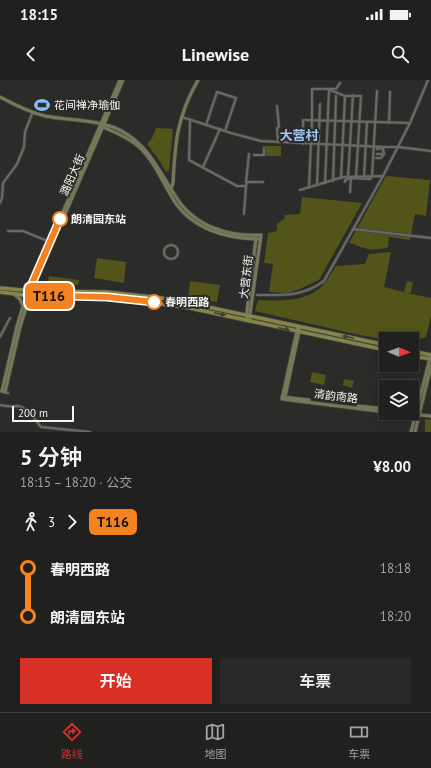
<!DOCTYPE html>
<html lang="zh">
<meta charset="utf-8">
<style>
:root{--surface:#20201f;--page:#282828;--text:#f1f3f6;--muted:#a2a3a4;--line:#3d3e3d;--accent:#d93025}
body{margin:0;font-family:"PT Sans","Noto Sans SC",sans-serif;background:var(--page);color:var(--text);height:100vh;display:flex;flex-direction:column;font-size:15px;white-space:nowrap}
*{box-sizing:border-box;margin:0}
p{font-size:13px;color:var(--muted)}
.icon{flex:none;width:22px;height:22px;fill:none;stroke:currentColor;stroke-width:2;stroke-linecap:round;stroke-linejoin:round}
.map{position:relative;height:352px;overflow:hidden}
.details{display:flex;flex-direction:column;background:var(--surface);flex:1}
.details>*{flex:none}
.badge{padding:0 8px;border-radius:6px;font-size:14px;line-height:26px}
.needle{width:26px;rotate:91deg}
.controls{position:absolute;left:379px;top:252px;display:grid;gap:8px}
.controls a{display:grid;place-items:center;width:40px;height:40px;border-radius:0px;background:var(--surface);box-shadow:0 2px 10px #0003,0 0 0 1px var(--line);font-size:20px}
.scale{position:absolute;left:12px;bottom:10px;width:62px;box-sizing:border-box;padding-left:4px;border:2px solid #f5f5f3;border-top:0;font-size:11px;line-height:14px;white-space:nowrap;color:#f5f5f3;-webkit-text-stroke:3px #2b2b29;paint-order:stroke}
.map>.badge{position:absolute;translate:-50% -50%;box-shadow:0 0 0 2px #fff}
.legs{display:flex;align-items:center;gap:6px;height:44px;padding:0 20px;font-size:13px}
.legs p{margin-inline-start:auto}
.overview{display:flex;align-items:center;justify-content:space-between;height:68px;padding:0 20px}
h1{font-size:22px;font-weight:600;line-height:30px}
.primary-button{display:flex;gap:8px;margin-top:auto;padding:8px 20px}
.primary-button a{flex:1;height:46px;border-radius:0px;background:var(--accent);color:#fff;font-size:16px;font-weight:600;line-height:46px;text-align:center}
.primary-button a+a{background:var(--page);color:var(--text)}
ul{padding:0 20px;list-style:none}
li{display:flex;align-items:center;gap:14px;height:48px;font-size:15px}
li i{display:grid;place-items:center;width:6px;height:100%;margin:0 5px;background:currentColor}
li i::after{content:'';width:10px;height:10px;margin:-5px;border:3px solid;border-radius:50%;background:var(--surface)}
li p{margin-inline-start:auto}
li:first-child i{background:linear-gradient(#0000 50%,currentColor 0)}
li:last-child i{background:linear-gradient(currentColor 50%,#0000 0)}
.status{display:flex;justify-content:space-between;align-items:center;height:28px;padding:0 20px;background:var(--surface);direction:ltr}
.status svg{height:11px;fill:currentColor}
header{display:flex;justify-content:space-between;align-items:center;height:52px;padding:0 20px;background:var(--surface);font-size:18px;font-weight:600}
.tab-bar{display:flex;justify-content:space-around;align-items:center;height:56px;border-top:1px solid var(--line);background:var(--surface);font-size:11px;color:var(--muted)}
.tab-bar a{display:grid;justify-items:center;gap:2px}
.tab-bar .active{color:var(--accent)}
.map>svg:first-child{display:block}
</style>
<div class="status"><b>18:15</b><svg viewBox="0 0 49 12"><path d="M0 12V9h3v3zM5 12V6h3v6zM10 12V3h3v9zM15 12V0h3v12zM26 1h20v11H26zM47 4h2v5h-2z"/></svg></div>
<header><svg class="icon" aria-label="back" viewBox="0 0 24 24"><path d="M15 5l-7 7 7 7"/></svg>Linewise<svg class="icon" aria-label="search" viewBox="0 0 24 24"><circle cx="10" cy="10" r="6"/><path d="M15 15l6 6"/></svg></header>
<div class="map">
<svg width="431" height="352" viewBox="0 0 431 352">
<rect width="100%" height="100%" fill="#2b2b29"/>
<!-- green -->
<g fill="#535419">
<polygon points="156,48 173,49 169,91 166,92 159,80 147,64 152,58"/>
<rect x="265" y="66" width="16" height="10"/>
<path d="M386,96l44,4 -4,36 -11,-2 -5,26 -21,-3 -1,10c-6,2 -17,4 -23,1 -6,-1 -10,-4 -16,-5z"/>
<polygon points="302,117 362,123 319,200 300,209 287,213 269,212 273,184 264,183 268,153 277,151 277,144 285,138 284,135 300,134"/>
<path d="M391,172l-7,35 20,5 3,-11 6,1 -2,11h-4l24,5v18l-5,21 -9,3 -1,6 -4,-1v-6l-26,1 -36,-7 -95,-22 3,-11c21,1 51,2 66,-16 4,-5 8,-12 12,-18l29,-2 4,-10z"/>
<polygon points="97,178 126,182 124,203 94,198"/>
<polygon points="49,196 79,200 78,205 48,201"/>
<polygon points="190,201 220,205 217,222 188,218"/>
<polygon points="312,292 326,295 324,305 310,302"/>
<polygon points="344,299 354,301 352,308 343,305"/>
<polygon points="425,339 431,340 431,352 425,352"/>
</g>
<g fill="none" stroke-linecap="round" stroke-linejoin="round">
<defs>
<g id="street">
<polyline points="330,10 345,16 361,16 356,97"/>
<polyline points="277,26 279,47 277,48 278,62"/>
<polyline points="182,37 231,53 261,61 383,67 398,67 431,71"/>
<polyline points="305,40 410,43"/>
<polyline points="190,41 189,80 237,106 246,106 247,102 263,102"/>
<polyline points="389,43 390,12"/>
<polyline points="206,45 217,12 236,18 225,51"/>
<polyline points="303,64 303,40"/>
<polyline points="377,69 383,68"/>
<polyline points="377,74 384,74 383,69"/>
<polyline points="254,75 264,75 264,68"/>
<polyline points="376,78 381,78 384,74"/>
<polyline points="203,87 220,49"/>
<polyline points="364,96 367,42"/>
<polyline points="348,97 353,15"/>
<polyline points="341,98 345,16"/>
<polyline points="333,101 336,16"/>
<polyline points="246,102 249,74"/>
<polyline points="345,102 345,100 351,98 370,99 372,96 377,11"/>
<polyline points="325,103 329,10"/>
<polyline points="317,105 320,24"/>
<polyline points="309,107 312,40 312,9 336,9 340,3"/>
<polyline points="300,110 343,97 383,96"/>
<polyline points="350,112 351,98"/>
<polyline points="0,123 2,118 3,103 17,84 24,67 25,52 32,34"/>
<polyline points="244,134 246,106"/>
<polyline points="353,149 431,158"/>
<polyline points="8,151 23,151 50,162"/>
<circle cx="171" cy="172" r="7"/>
<path d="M257,215c26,0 45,2 67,-14l59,-105 27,-53 18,-43"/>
<polyline points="0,257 10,238"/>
<polyline points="0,311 8,313"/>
<path d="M0,325c6,2 11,1 17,1 11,1 17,13 24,21l49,5"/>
</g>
<g id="secondary">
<path d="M0,17c15,8 29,15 45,19 25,5 58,3 80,17 25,15 35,40 51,64 18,29 52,40 85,38l-12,86"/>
<path d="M103,47c12,5 25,10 35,19 16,14 24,35 35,53 18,30 54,40 87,40"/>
<path d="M171,109l2,-6c2,-41 4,-66 25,-103"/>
<polyline points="36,201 37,205 43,210"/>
<polyline points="14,214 20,219 22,224"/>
<polyline points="246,240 256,158"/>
<polyline points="298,246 282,319 386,332"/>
<polyline points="2,311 17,246 25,220 120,0"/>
<polyline points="5,312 20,247 30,215 123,0"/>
<polyline points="282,317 309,320"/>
<polyline points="285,317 300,247"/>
<polyline points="358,326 386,329"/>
<polyline points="398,333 431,336"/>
<polyline points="411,352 430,278"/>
<polyline points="415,352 431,286"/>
</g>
<g id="primary">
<polyline points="0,208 32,211 106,212 170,219 386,265"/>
<polyline points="0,212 32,216 83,216 119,218 190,228 386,270"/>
<polyline points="412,271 431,275"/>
<polyline points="412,276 431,279"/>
</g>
</defs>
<!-- street casing -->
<use href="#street" stroke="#464643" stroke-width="3.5"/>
<!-- secondary casing -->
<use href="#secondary" stroke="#464643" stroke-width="4.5"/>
<!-- primary casing -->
<use href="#primary" stroke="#464643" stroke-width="5"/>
<!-- street -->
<use href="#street" stroke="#696a67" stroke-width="2"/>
<!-- secondary -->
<use href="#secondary" stroke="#767859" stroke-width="3"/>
<!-- primary -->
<use href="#primary" stroke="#83854a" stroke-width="3.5"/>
</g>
<!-- one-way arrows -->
<defs><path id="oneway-solid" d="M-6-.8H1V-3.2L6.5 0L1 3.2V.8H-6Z"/></defs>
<g fill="#414231">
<use href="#oneway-solid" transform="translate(220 234) rotate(12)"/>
<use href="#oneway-solid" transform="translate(284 249) rotate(13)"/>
<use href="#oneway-solid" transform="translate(348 257) rotate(-168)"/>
</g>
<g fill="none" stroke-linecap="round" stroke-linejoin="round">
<defs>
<polyline id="line-1" points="60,139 27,215 107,217 154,222"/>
</defs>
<!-- line-1 casing -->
<use href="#line-1" stroke="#fff" stroke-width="9"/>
<!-- line-1 -->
<use href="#line-1" stroke="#f58220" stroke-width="6"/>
</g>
<!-- icons -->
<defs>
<symbol id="stadium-bare" viewBox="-9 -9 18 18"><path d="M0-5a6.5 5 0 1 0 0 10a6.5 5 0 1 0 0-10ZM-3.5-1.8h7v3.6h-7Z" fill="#86bbfb" stroke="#2b2b29" stroke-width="2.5" paint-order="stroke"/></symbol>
</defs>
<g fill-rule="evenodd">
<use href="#stadium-bare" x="31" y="14" width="22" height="22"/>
</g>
<!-- markers -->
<g fill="#fff" stroke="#f58220" stroke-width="2">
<circle cx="60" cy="139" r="7"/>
<circle cx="154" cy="222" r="7"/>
</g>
<g text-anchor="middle" stroke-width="4" stroke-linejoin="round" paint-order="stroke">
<!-- poi labels -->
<g font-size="11" fill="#f5f5f3" stroke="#2b2b29" text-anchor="start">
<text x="54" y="29">花间禅净瑜伽</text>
</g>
<!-- street labels -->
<g font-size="11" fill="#f5f5f3" stroke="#2b2b29">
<text transform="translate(72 95) rotate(-66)" y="4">潞阳大街</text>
<text transform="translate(246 197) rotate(-83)" y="4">大营东街</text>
<text transform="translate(336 316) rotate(7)" y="4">清韵南路</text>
</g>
<!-- stop labels -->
<g font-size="11" font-weight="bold" fill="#f5f5f3" stroke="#2b2b29" text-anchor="start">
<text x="71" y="143">朗清园东站</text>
<text x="165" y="226">春明西路</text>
</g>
<!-- quarter labels -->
<g font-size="13" font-weight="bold" fill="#a0c7f7" stroke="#2b2b29">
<text x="299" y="60">大营村</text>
</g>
</g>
</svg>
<div class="controls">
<a><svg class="needle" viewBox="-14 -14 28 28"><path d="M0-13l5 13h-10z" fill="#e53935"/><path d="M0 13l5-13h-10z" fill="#a2a3a4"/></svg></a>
<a><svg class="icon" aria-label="layers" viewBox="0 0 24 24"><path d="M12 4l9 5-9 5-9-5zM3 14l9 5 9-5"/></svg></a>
</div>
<div class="scale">200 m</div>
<b class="badge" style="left:49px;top:216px;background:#f58220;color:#111">T116</b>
</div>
<section class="details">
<div class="overview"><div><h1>5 分钟</h1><p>18:15 – 18:20 · 公交</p></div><b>¥8.00</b></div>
<div class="legs"><svg class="icon" aria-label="walk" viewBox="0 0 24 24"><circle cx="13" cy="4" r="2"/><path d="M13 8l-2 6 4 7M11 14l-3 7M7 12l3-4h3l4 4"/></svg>3<svg class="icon" aria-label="forward" viewBox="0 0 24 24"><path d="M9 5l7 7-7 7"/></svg><b class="badge" style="background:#f58220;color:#111">T116</b></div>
<ul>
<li><i style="color:#f58220"></i><b>春明西路</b><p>18:18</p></li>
<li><i style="color:#f58220"></i><b>朗清园东站</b><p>18:20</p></li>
</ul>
<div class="primary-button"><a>开始</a><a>车票</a></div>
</section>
<nav class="tab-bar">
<a class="active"><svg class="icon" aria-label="directions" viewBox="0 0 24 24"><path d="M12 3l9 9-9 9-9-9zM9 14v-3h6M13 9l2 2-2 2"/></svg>路线</a>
<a><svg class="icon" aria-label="map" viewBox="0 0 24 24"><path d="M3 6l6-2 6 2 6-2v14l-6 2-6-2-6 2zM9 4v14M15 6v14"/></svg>地图</a>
<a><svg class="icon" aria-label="tickets" viewBox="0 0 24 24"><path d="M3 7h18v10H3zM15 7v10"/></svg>车票</a>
</nav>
